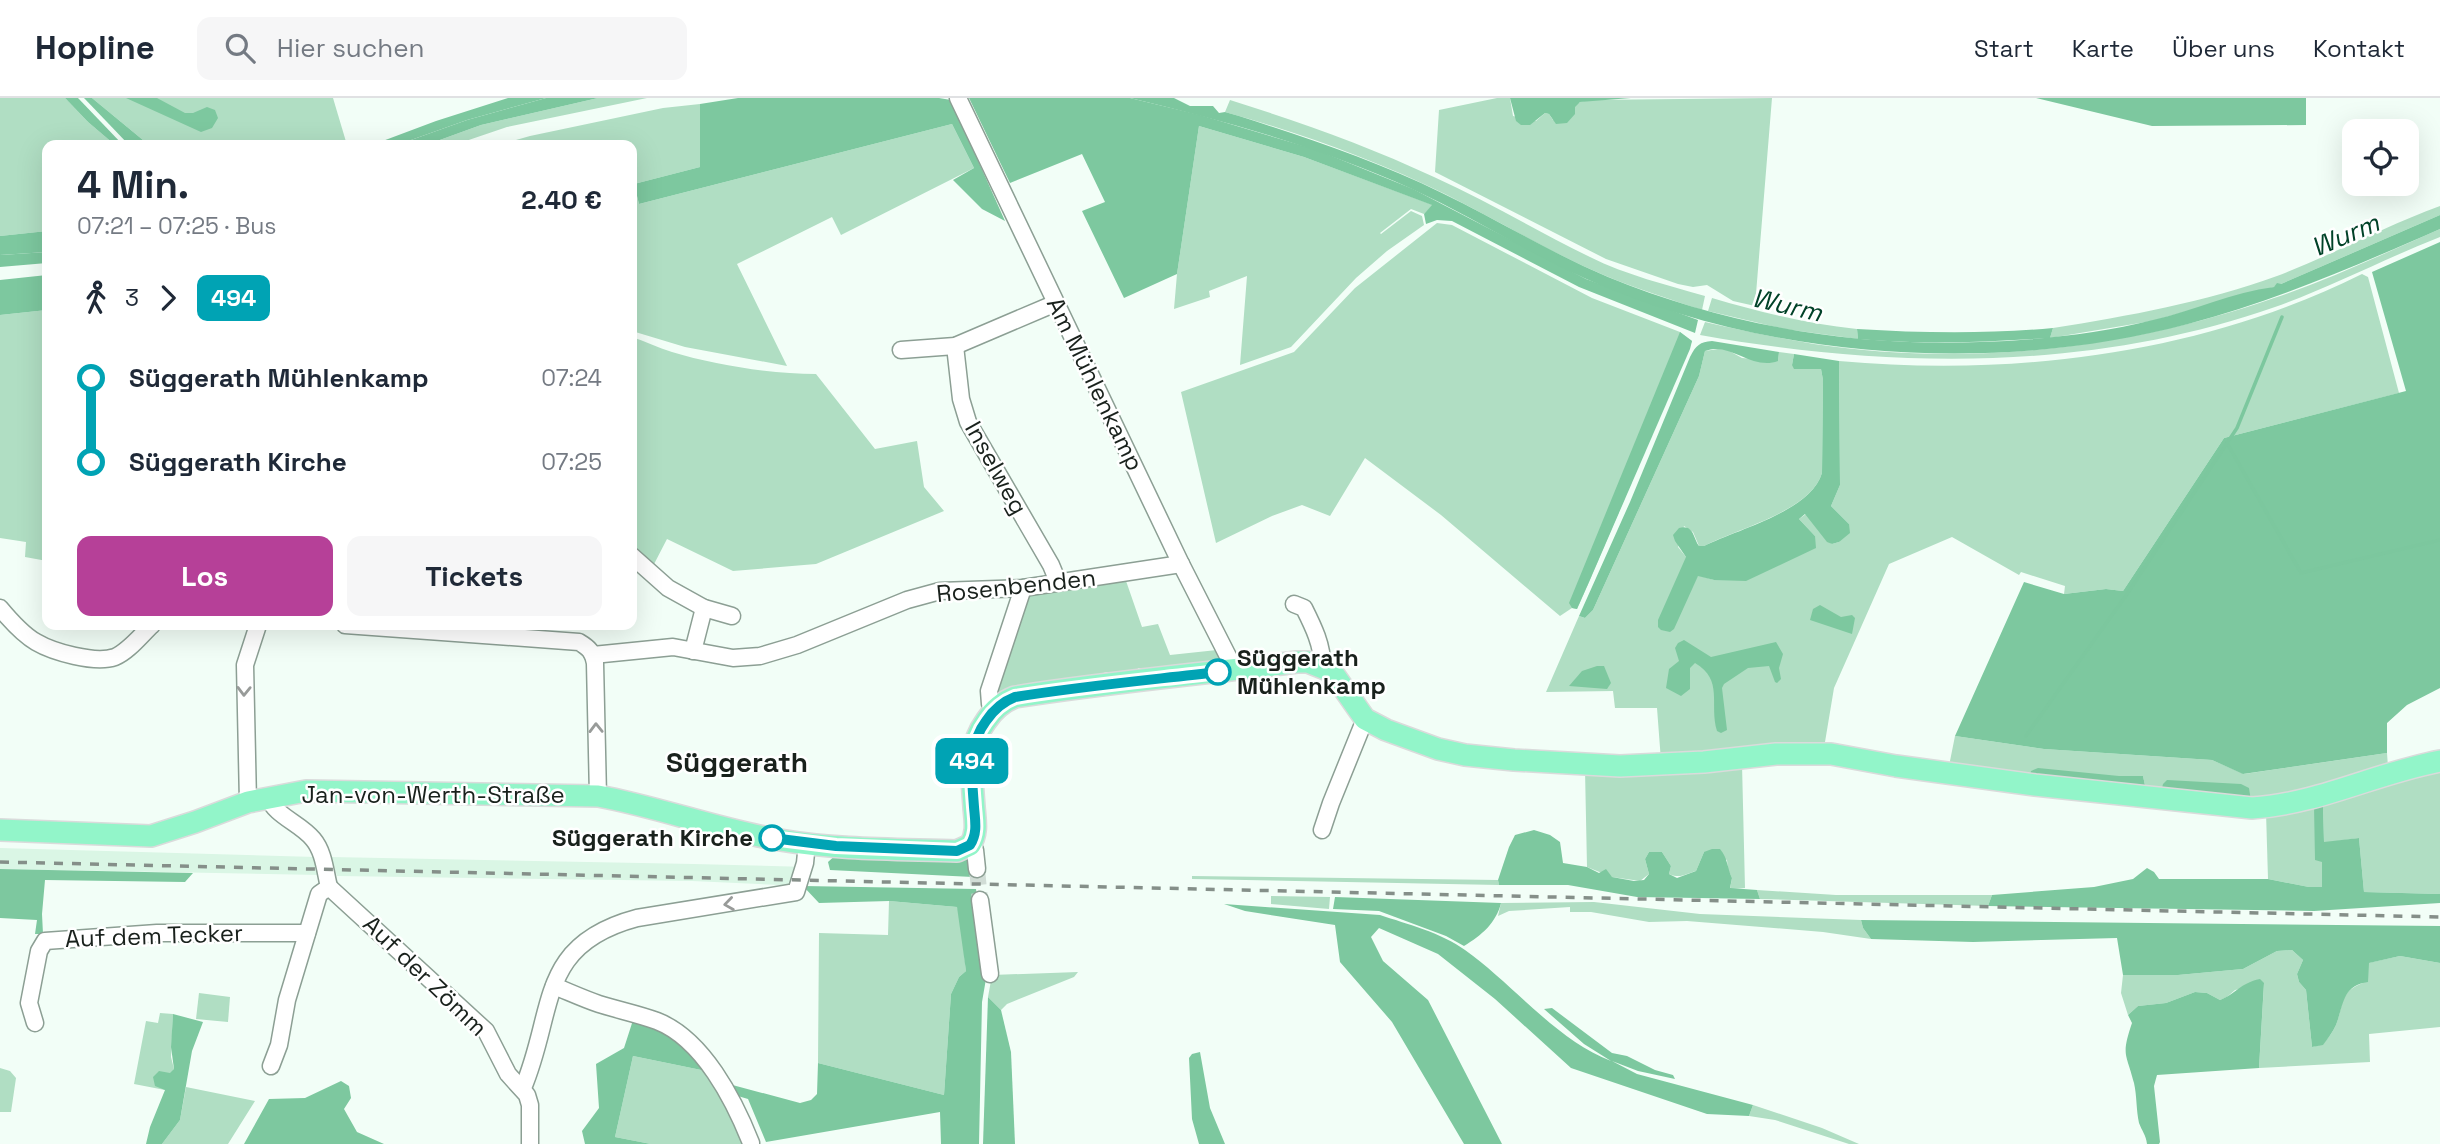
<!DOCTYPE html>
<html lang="de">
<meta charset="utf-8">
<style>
:root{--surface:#fff;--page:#f6f6f7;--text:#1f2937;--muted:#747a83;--line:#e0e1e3;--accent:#b64098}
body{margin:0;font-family:"Space Grotesk",sans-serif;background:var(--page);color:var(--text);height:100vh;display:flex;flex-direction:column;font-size:26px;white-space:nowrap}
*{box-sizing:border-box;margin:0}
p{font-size:23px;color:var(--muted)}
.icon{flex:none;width:38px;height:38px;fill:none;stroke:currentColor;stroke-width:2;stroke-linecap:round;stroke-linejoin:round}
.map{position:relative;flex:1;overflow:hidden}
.panel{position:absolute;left:42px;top:42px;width:595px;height:490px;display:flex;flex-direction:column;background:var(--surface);border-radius:14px;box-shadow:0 7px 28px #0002}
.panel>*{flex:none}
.badge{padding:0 14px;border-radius:10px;font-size:24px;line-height:46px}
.buttons{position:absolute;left:2342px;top:21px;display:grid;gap:14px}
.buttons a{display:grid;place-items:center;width:77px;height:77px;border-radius:14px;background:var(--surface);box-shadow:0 7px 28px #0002;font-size:35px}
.map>.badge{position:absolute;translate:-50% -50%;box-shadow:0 0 0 4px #fff}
.legs{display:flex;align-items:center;gap:10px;height:77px;padding:0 35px;font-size:23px}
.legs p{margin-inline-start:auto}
.overview{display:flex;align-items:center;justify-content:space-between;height:119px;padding:0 35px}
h1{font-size:38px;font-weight:700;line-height:52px}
.cta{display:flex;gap:14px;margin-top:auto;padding:14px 35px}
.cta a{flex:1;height:80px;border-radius:14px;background:var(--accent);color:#fff;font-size:28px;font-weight:700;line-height:80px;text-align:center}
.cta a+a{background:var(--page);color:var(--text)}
ul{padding:0 35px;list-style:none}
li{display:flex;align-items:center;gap:24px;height:84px;font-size:26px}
li i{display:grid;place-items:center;width:10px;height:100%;margin:0 9px;background:currentColor}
li i::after{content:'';width:18px;height:18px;margin:-9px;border:5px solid;border-radius:50%;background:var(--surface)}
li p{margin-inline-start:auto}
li:first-child i{background:linear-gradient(#0000 50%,currentColor 0)}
li:last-child i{background:linear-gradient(currentColor 50%,#0000 0)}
header{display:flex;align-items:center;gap:42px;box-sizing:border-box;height:98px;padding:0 35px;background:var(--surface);border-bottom:2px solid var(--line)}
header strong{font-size:33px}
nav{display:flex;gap:38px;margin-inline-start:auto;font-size:24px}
.search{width:490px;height:63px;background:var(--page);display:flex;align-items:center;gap:18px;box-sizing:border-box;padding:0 24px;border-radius:14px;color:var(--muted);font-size:26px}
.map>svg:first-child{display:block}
</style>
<header>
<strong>Hopline</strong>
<div class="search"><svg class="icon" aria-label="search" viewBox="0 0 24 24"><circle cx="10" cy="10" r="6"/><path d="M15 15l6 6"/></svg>Hier suchen</div>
<nav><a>Start</a><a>Karte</a><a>Über uns</a><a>Kontakt</a></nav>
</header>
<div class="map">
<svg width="2440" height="1046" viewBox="0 0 2440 1046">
<rect width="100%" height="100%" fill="#f2fef7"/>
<!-- built -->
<g fill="#daf6e5">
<polygon points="0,750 316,759 319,777 0,771"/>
<polygon points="331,759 694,766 810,769 803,788 692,783 337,778"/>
</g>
<!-- green -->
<g fill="#b0dec3">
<polygon points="0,0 65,0 88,24 115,47 47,47 47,133 0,138"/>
<polygon points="92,0 333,0 347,47 149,47"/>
<polygon points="598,0 647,0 507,29 454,47 426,47 481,27"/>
<polygon points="1497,0 1510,0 1513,18 1536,23 1545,15 1549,16 1553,22 1580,4 1589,2 1772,0 1755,208 1733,203 1707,187 1693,189 1678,186 1606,161 1435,74 1439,12"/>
<path d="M1230,2c70,22 138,46 204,77 53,24 103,54 156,80 36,18 77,28 115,39l-3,14c-32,-11 -65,-21 -96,-34 -55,-23 -107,-55 -161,-82 -70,-34 -145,-61 -220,-82z"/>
<polygon points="700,6 700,69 634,86 639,106 952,26 974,70 841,137 832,119 737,166 787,268 685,249 632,233 632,47 515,47 516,42 530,38 663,10"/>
<polygon points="1199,28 1304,59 1433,107 1424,116 1411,111 1380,135 1381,136 1411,113 1422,118 1424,127 1387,153 1356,180 1291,249 1240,267 1247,178 1209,193 1210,199 1174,211 1177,176"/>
<path d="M2440,108v9l-166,72 -122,34 -102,17 3,-10c76,-12 152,-26 224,-52 55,-21 108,-50 163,-70z"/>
<polygon points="1437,125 1452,127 1592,200 1680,234 1692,243 1589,484 1577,511 1572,510 1560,518 1441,417 1365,360 1330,418 1302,407 1272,418 1216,445 1181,294 1294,254 1355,190"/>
<path d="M2440,131v8c-56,22 -109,50 -165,70 -185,65 -385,62 -575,28l5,-13c36,8 72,16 109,22 153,23 314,5 460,-46 57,-19 111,-45 166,-69z"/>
<path d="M2362,176l6,3 31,116 -175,45 -101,153 -17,-2 -42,5 1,-8 -44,-14 -2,3 -67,-38 -63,27 -55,124 -10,60 -163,13 -4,-53h-42l-2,-17 -67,1 33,-76 6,2 8,-8 106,-234 6,-25 19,-3 18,10 36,3 1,-9 15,2 -2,11 29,4 2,11 -1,93c-11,38 -84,55 -118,73h-5l-6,-14 -9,-6 -6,21 8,10 3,37 9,-19 16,5 101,-44 -16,-17 7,-5 21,27 5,3 7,-2 10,-18 -18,-18 9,-21 -1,-124c176,16 363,-7 523,-87z"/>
<path d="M1712,200c48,14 95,26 145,31l1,10 -74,-10 -76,-18z"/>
<polygon points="47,212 47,463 25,459 26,444 0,440 0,217"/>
<path d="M632,239c13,4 26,11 40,15 43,13 99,22 144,22l59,75 42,-8 7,46 20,24 -128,53 -83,7 -66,-32 -15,29 -20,-16z"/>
<polygon points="1125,480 1142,529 1158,526 1170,557 1217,552 1222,562 1220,565 1145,574 1144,570 1138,570 1137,574 1107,574 1066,585 997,598 994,594 1028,496"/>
<polygon points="1955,638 2044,651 2212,662 2244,676 2387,655 2388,669 2428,654 2440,653 2440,659 2280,703 2146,692 2143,678 2029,681 1949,668"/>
<path d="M1742,666l3,124 -15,1 2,-11 -4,-8 -1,-10 -23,-8 -8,19c-11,3 -15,8 -27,3l2,-8 -9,-14h-13l-4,7 4,15 -9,7 -28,-4 -25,-10 -2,-97z"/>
<polygon points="2440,669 2440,796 2364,794 2359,740 2324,745 2323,706"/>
<polygon points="2314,708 2323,764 2323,789 2309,789 2268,781 2266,714"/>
<polygon points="1192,778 1498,782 1499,787 1192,781"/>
<polygon points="1757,792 1836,797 1992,797 1988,808 1760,801"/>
<polygon points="1271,798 1330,799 1329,811 1271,806"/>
<polygon points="889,803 957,809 960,816 966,873 959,879 951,896 944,997 818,965 819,835 888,837"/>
<polygon points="1594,804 1700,816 1861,822 1863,830 1871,841 1823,834 1687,823 1649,824 1591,814 1570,814 1570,809 1509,813 1498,818 1501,805"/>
<path d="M2292,852l11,10 -6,14 2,8 7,8 6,57 11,-3c5,-6 10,-12 13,-19 8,-21 3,-33 27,-42l5,-20 32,-7 40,7v64l-71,7 1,28 -111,6 5,-84 -29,6 -8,7 -7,3 -13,-7 -12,-1 -29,11 -28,3 -10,9 -7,-22 2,-18h55l65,-6 34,-18z"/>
<polygon points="1078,874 1074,879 1007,906 1001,912 988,899 992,877"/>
<polygon points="199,895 230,899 228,924 196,921"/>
<polygon points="160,915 173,916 171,959 174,971 165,992 134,986 146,923 158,925"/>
<polygon points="633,958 711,974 749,1046 651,1046 615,1039"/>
<polygon points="0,970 10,973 16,980 11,1014 0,1014"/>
<polygon points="186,989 255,1003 228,1046 162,1046 180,1022"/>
<polygon points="1753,1007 1822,1030 1859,1046 1849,1046 1775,1022 1749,1018"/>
</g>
<!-- forest -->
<g fill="#7dc89f">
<polygon points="65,0 78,0 123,47 115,47 88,24"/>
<polygon points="84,0 92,0 149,47 129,47"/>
<polygon points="126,0 157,0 185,15 193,15 207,9 215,12 218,20 212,30 201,34"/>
<polygon points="508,0 546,0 467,22 397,47 372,47 436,23"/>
<polygon points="738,0 939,0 951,2 1005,123 982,111 953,82 974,70 952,26 639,106 634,86 700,69 700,6"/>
<polygon points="969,0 1130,0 1200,17 1317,52 1413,91 1586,181 1698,222 1695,235 1579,189 1452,123 1437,122 1426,126 1424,116 1432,107 1304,59 1199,28 1177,176 1124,200 1082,113 1105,104 1082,56 1010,85"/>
<polygon points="1510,0 1631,0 1580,4 1575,9 1575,16 1567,25 1556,26 1549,16 1545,15 1530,27 1521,27 1516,23"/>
<polygon points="2036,0 2306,0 2306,27 2152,28"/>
<polygon points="47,133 47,154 0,157 0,138"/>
<polygon points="2440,144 2440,590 2407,607 2387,625 2387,655 2243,676 2212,662 2044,651 1955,638 2024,484 2064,496 2106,491 2123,493 2224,340 2406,293 2372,174"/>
<polygon points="47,177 47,212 0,217 0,182"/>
<path d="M2053,230l-3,10c-64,4 -128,7 -192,1l-1,-10c65,4 130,5 196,-1z"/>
<polygon points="1680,234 1692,243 1690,251 1589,484 1577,511 1572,510 1569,505"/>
<path d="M1712,243l67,11 -1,9c-26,10 -48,-20 -73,-10l-6,25 -106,234 -8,8 -6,-2 51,-114 60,-145c6,-12 10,-15 22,-16z"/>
<path d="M1794,256l45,7 1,124 -9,21 18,18 1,9 -11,9 -7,2 -5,-2 -22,-28 -6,5 16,17 1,12 -70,33 -32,-1 -16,-4 -24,53 -4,3 -9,-2 -3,-3v-7l28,-63 -11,-16 -2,-6 6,-7c15,-4 14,10 20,18h5c34,-17 107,-35 118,-73l1,-93 -2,-11h-27l-2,-4z"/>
<polygon points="1820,507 1841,519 1852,517 1855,520 1852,536 1810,522 1813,511"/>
<path d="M1684,542l27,17 65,-15 7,12 -4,14 2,11 -4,4 -2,-1 -6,-16 -21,2 -24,16 -2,4 5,42 -6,3 -4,-2c-8,-27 7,-51 -22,-68l-5,5v21l-9,7 -15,-8 3,-19 10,-8 -4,-13 3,-5z"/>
<polygon points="1597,568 1604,568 1611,585 1607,591 1569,588 1582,573"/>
<polygon points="2038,670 2119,678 2143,678 2146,692 2029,681 2031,673"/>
<polygon points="2167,682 2241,686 2249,690 2251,703 2161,694 2163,686"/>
<polygon points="2323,706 2324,744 2359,740 2364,794 2440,796 2440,805 2314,813 1988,808 1992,797 2094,789 2133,781 2147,770 2154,774 2159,781 2268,781 2309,789 2322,789 2322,764 2315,762 2314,708"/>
<path d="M1534,732l16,5 10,7 3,21 24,4 12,6 7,-4 6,8 22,4 10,-1 5,-6 -4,-15 4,-7h13l9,14 -2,8 8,4 19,-7 8,-19 8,-3h8c8,9 7,19 12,29l-2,10 27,2 3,9 -123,-2 -69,-12h-69l-1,-5 11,-33 6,-12z"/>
<polygon points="838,755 973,761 973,779 830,772 828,764"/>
<polygon points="0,771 193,775 185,784 45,782 42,816 43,836 35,836 37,822 0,820"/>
<polygon points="803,788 976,791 987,875 982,904 979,1046 941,1046 940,1014 766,1044 748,1001 731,996 725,985 800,1005 811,1002 817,996 818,965 944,997 951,896 959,879 966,873 957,809 889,803 819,805"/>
<path d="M1335,799l166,6c-5,20 -19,32 -37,43l-18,-10 -67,-25 -46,-2z"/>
<path d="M1224,806l156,11c27,9 62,18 85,35 48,34 91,90 146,111l-27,-17 -40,-35 8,-1 60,45 15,3 28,14 18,5 2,4 -37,-8 -26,-10 25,13 116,31 -4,11 -42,-2 -136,-46 -76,-69 -57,-45 -59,-26 -8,9 12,24 45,39 74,144h-38l-72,-122 -52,-60 -5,-37 -90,-14z"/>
<path d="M1861,822l579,6v37l-40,-7 -31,7 -1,19c-26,4 -24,22 -32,43 -3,7 -8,13 -13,20l-11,2 -6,-57 -7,-8 -2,-8 6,-14 -11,-10 -15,1 -34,18 -65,6h-55l-6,-37 -144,4 -102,-3 -8,-11z"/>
<path d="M2260,881l4,4 -5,85 -102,7 -3,11 6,56 -1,2h-12c-1,-9 -5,-13 -8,-21 -3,-13 -2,-27 -5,-40 -8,-31 -13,-27 -2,-60l-4,-8 10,-9 28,-3 29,-11 12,1 13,7c16,-6 20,-17 40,-21z"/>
<polygon points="988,899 1001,912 1011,954 1015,1046 983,1046"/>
<polygon points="173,916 203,924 192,953 180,1022 162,1046 146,1046 150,1029 165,992 155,988 153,979 159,973 170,975 174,971 171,949"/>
<polygon points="634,919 662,929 711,974 633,958 615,1039 651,1046 585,1046 582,1033 599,1010 596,966 624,950"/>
<polygon points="1200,954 1210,1010 1225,1046 1199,1046 1192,1021 1189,960 1192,956"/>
<polygon points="341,983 349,988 351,1000 344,1011 357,1034 384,1046 244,1046 269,1001 305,1000"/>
</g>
<!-- water -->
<g fill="#7cc79e">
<polygon points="546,0 598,0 481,27 426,47 397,47 467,22"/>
<path d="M1130,0h44l16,8h23l6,7 6,-1 14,4c69,22 138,45 203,77 56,27 109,60 166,84 117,48 245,70 372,65 58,-2 117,-8 173,-22 40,-9 80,-28 121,-33l3,-4 4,1 159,-69v14c-85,37 -162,71 -252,95 -191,51 -423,36 -604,-46 -58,-26 -113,-62 -172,-89 -90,-41 -186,-68 -282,-91z"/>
<polygon points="47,154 47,165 0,169 0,157"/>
</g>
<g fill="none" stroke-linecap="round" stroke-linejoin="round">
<!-- stream -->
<g stroke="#7cc79e" stroke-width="3.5">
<polyline points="2227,345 2301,475 2440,442"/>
<polyline points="2026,638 2127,496 2237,330 2282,219"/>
</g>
<!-- minor-tunnel -->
<polyline stroke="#d1ddd6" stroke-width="16" stroke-dasharray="16 8" stroke-linecap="butt" points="977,771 980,802"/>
<defs>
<g id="minor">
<polyline points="958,0 1181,466 1235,572"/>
<polyline points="955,248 961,301 968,324 1051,467 1058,484"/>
<polyline points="901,252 955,248 1056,205"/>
<polyline points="632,458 668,490 704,510 732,518"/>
<path d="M1294,506l10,4c9,18 19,38 18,58"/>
<path d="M0,510c10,12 22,26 36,34 17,10 59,22 79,15 14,-6 26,-22 37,-32"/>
<path d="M345,527l234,17c10,6 14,10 16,21l3,133"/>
<polyline points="693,553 704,510"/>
<polyline points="593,557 673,549 733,560 760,558 797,547 907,502 940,493 1023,490 1181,466"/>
<polyline points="994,611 990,606 989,593 1023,490"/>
<path d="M268,699c7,19 32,26 45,42 11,13 12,32 16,48"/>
<polyline points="248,704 245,567 258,527"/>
<polyline points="1322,732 1331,705 1365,621"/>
<polyline points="970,747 975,752 977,771"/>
<polyline points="329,789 486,933 508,976 527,997 530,1007 530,1046"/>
<polyline points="980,802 990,876"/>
<path d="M554,888c15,6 30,13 45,18 19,6 39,10 58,17 46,18 77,79 94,122"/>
<polyline points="35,925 29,905 39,853 45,843 157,835 307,835"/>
<polyline points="271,968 279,947 287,902 319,796 329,789"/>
<path d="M523,990c33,-78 13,-143 114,-170l159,-26 9,-29 2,-20"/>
</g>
<path id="major" d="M0,732l151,6 44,-14 53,-20 58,-11 292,5c61,11 121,34 182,44 58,10 119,9 177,11l13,-6c8,-12 5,-25 4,-38 -2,-30 -7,-61 12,-86 8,-12 16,-19 29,-24 94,-15 188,-23 282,-35h11l20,8 7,6 30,43 21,11 52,19 27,6 49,5 106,6 84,-4 72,-8h55l65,12 139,19 217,23c66,-4 124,-35 188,-47"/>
</defs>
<!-- minor casing -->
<use href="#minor" stroke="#8c9f94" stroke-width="19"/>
<!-- major casing -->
<use href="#major" stroke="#dadbdb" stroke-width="24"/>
<!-- minor -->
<use href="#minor" stroke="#fff" stroke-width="16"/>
<!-- major -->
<use href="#major" stroke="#92f5c9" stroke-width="21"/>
<!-- rail -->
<polyline stroke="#858f89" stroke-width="3.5" stroke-dasharray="9 9" stroke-linecap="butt" points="0,764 2440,819"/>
</g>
<!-- one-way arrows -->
<defs><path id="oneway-chevron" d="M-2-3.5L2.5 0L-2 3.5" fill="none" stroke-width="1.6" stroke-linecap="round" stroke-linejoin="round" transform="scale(1.75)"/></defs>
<g stroke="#989b99">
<use href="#oneway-chevron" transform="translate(244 593) rotate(91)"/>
<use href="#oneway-chevron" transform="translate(596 630) rotate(-91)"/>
<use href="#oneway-chevron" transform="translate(729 806) rotate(172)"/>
</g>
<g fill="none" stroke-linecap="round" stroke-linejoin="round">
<defs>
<path id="line-1" d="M772,740l64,8 121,5 13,-6c8,-12 5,-25 4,-38 -2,-30 -7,-61 12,-86 8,-12 16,-19 29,-24 68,-11 135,-17 203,-25"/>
</defs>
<!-- line-1 casing -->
<use href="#line-1" stroke="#fff" stroke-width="16"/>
<!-- line-1 -->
<use href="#line-1" stroke="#00a3b4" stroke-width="10"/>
</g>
<!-- markers -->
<g fill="#fff" stroke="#00a3b4" stroke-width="3.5">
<circle cx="1218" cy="574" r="12"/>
<circle cx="772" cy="740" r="12"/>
</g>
<g text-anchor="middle" stroke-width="5" stroke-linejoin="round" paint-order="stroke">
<!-- street labels -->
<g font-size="24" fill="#19211c" stroke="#fff">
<text transform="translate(1095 286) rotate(64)" y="8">Am Mühlenkamp</text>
<text transform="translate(996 370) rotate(61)" y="8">Inselweg</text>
<text transform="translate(1016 488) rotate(-6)" y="8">Rosenbenden</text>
<text x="433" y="705">Jan-von-Werth-Straße</text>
<text transform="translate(154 838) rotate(-2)" y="8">Auf dem Tecker</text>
<text transform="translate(425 878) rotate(44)" y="8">Auf der Zömm</text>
</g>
<!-- stop labels -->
<g font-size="24" font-weight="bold" fill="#19211c" stroke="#fff" text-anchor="start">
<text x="1237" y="568">Süggerath<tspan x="1237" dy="28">Mühlenkamp</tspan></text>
<text x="753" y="748" text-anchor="end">Süggerath Kirche</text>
</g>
<!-- water labels -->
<g font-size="26" font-style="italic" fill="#014228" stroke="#fff">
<text transform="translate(2345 137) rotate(-23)" y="9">Wurm</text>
<text transform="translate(1787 207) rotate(13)" y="9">Wurm</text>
</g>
<!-- quarter labels -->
<g font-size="28" font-weight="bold" fill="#19211c" stroke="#fff">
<text x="737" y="674">Süggerath</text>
</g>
</g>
</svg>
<div class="buttons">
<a><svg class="icon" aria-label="locate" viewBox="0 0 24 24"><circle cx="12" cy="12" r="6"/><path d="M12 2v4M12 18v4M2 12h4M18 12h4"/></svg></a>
</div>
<b class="badge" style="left:972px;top:663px;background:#00a3b4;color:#fff">494</b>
<section class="panel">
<div class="overview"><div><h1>4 Min.</h1><p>07:21 – 07:25 · Bus</p></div><b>2.40 €</b></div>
<div class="legs"><svg class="icon" aria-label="walk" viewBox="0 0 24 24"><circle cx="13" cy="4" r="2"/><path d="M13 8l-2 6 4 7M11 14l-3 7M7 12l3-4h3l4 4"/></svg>3<svg class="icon" aria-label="forward" viewBox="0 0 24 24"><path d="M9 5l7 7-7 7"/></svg><b class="badge" style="background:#00a3b4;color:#fff">494</b></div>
<ul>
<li><i style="color:#00a3b4"></i><b>Süggerath Mühlenkamp</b><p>07:24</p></li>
<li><i style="color:#00a3b4"></i><b>Süggerath Kirche</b><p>07:25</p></li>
</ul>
<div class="cta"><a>Los</a><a>Tickets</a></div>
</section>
</div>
